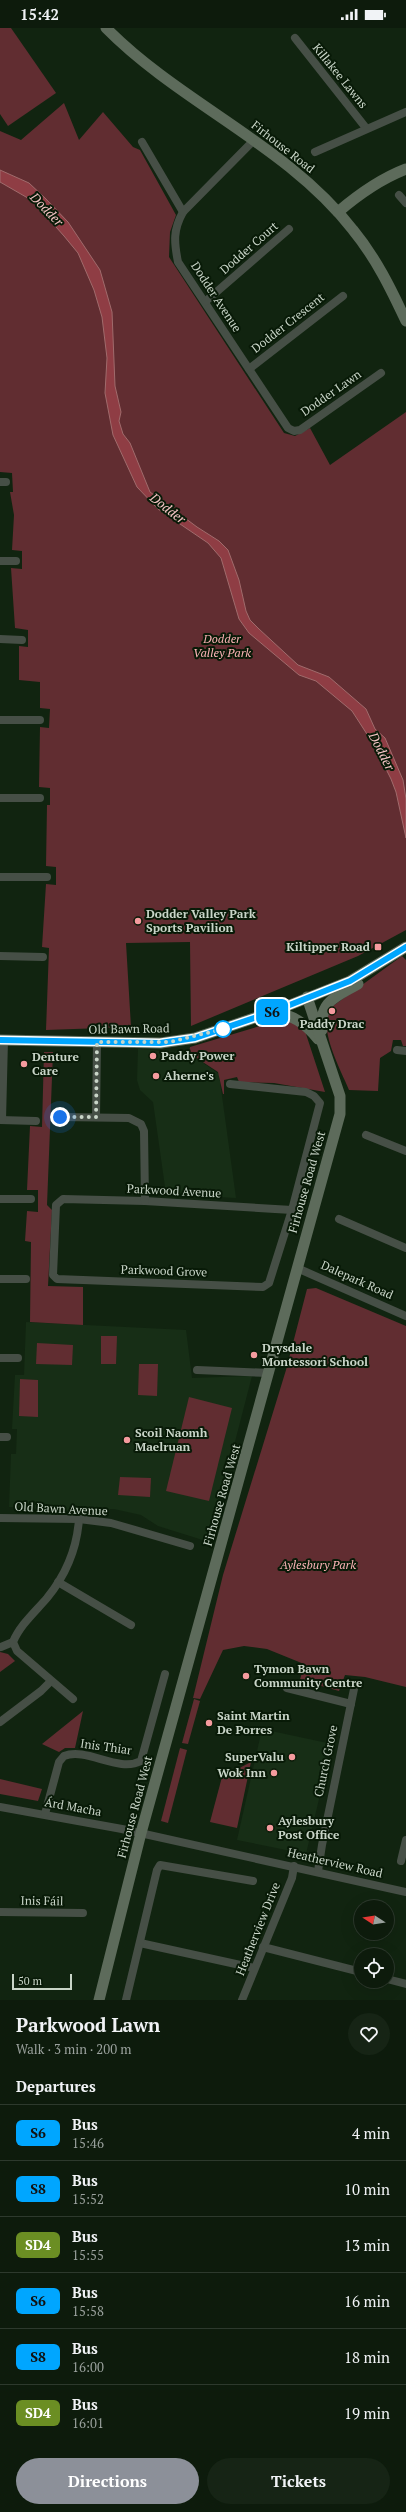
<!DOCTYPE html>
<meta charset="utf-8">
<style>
:root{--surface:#0d1b0c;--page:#162415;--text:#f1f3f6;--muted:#9aa19d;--line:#2d392d;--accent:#8c9099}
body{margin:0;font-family:"PT Serif",serif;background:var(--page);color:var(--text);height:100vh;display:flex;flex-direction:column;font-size:15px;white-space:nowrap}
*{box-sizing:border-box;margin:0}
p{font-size:13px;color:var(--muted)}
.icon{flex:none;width:22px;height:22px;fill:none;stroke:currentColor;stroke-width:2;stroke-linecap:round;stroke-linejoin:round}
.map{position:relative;height:1972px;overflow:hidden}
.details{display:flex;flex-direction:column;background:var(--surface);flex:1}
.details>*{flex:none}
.badge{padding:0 8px;border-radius:6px;font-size:14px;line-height:26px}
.needle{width:26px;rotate:282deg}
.fabs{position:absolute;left:354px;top:1872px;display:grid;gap:8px}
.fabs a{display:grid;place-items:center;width:40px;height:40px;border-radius:50%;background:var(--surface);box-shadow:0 4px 16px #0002,0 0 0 1px var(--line);font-size:20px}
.scale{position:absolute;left:12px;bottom:10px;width:60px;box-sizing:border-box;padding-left:4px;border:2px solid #c9d5c8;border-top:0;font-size:11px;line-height:14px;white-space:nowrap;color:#c9d5c8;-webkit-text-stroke:3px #081a07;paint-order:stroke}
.you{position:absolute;width:20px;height:20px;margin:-10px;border:3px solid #fff;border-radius:50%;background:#1a73e8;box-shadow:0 0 0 6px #1a73e833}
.map>.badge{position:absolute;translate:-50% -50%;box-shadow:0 0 0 2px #fff}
h2{padding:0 16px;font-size:15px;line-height:36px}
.round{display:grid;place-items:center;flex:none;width:42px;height:42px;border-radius:21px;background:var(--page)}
.head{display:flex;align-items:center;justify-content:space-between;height:68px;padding:0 16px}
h1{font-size:19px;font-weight:700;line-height:30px}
.action{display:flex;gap:8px;margin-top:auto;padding:8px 16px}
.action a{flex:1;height:46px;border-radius:24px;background:var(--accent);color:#fff;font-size:16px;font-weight:700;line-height:46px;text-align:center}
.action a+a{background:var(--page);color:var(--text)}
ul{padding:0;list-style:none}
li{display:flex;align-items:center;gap:12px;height:56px;padding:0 16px;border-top:1px solid var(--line)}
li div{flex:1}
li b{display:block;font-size:15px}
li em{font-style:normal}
li .badge{min-width:44px;font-weight:700;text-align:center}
.status{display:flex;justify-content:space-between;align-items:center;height:28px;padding:0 20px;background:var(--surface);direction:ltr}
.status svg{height:11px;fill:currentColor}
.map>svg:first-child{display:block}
</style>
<div class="status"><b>15:42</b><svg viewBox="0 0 49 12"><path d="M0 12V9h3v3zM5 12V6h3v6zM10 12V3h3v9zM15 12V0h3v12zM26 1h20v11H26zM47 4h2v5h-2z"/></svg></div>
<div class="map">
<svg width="406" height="1972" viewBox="0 0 406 1972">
<rect width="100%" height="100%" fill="#112410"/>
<!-- built -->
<g fill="#172e16">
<polygon points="138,1021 189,1025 219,1046 236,1170 166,1166 153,1074 140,1062 137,1052"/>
<polygon points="26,1294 186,1302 192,1350 252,1348 209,1514 158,1498 141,1487 114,1481 110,1481 107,1485 9,1479 11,1426 16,1426 17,1401 12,1401 15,1347 24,1347"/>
<polygon points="262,1701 332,1716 306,1826 237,1812"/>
</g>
<!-- green -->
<g fill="#612d31">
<polygon points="0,0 11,0 56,65 8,98 0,86"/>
<polygon points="64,75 79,112 103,84 133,119 140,122 176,187 170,204 169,229 284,405 295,408 310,400 330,437 406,384 406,902 358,928 191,998 190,914 126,915 131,999 46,1002 49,920 42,919 46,856 56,857 56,839 46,838 47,777 50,777 50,760 39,759 40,699 49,700 50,681 40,680 40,654 19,652 19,618 28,619 28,602 15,600 11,540 22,541 22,523 12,522 14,487 10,464 13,464 12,445 0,444 0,103 21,112"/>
<path d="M402,928l4,4v86h-3l-2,-6h-8l-2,11 -11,7 -2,33 -29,-1c-11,-26 -25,-50 -23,-79z"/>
<polygon points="280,992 294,993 305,1003 325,1064 274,1055 239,1054 237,1049 224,1052 224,1066 223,1066 218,1044 189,1025 190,1019"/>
<polygon points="44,1024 53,1024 47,1177 52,1182 48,1258 83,1259 83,1297 30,1294 31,1214 25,1213 27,1183 38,1184 38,1162 27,1162 30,1098 42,1099"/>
<polygon points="316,1260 406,1298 406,1659 365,1649 345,1647 339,1663 300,1652 304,1636 267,1621 244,1618 223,1622 200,1671 193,1670 223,1547 286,1342 307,1261"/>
<polygon points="101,1308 117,1308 116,1336 101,1336"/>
<polygon points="37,1315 73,1317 72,1337 36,1336"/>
<polygon points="139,1336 158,1336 157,1368 138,1367"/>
<polygon points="20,1351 38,1352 38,1389 19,1388"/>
<polygon points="189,1369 232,1380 209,1473 166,1463"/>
<polygon points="120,1449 151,1450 150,1469 118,1467"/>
<polygon points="0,1624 8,1626 15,1633 0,1644"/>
<polygon points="194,1671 200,1673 188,1716 182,1715"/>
<polygon points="83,1683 75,1720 65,1720 59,1724 42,1716"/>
<polygon points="180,1720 187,1722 168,1795 161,1793"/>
<polygon points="251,1734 237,1800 210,1794 222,1749"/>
<polygon points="0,1751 42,1761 38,1773 0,1766"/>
</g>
<!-- water -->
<polygon fill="#8f3d44" stroke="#a06b6c" points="0,142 29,155 45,170 68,194 100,242 112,284 115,358 121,384 119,393 123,406 130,415 150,464 197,499 219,513 228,522 239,552 246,583 250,592 259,601 298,637 329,649 366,681 375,701 385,710 403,752 406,771 406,810 396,764 391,751 374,717 352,683 316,653 299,647 249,605 239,591 221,530 208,515 158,481 137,459 113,407 105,365 107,330 102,289 94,262 78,225 64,208 33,173 0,154"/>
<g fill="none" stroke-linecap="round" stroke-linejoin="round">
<!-- street -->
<g stroke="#464f46" stroke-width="8">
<polyline points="295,10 366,100"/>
<path d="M254,112l-71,72c-10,18 -9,30 -5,50l110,166 6,3 6,-1 81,-57"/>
<polyline points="142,114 183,184"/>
<polyline points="315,124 406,84"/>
<polyline points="399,167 406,175"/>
<polyline points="206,273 289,201"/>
<polyline points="249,341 343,268"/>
<polyline points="0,454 6,454"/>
<polyline points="0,533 16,533"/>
<polyline points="0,611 22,612"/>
<polyline points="0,692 40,692"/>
<polyline points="0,770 40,770"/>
<polyline points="0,849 47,849"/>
<polyline points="0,928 43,929"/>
<polyline points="397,1022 406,1023"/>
<polyline points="230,1056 306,1064 314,1068 320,1075 292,1182 269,1255 263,1259 57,1251 53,1247 56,1177 63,1171 145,1173 292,1182"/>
<polyline points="61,1089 129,1090 141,1096 144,1103 145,1173"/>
<polyline points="96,1089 97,1014"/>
<polyline points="0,1092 36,1093"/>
<polyline points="2,1092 4,1012"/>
<polyline points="366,1107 406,1123"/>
<polyline points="0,1171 31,1171"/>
<polyline points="339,1191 406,1220"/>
<polyline points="297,1240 406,1288"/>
<polyline points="0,1251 26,1251"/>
<polyline points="0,1330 18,1330"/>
<polyline points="197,1342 269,1345"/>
<polyline points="0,1409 7,1409"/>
<polyline points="0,1490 79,1491 111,1495 190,1518"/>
<polyline points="58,1554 131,1597"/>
<polyline points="1,1619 13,1614"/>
<polyline points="287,1660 351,1676"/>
<path d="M73,1671l-56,-48 -4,-9c7,-17 22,-30 34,-44 18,-22 30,-50 32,-79"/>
<polyline points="0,1694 41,1663 51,1653"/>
<polyline points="0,1779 122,1801 406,1864"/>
<path d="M45,1786l14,-52 5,-6c23,-9 54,17 77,5l24,-87"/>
<polyline points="401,1833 406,1812"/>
<polyline points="318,1843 322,1817 354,1661"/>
<polyline points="0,1884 83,1885"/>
<polyline points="140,1915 254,1940"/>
<polyline points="263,1919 361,1944"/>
<polyline points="387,1951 406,1956"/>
<polyline points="126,1972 157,1842 160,1837 253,1853"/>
<polyline points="242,1972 292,1850 294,1838"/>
</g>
<!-- secondary -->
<g stroke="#5d6b5b" stroke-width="11">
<path d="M106,0c75,76 181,117 247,202 23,28 38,59 53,91"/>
<path d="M338,184c21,-18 42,-33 68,-43"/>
<path d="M273,984c20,3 32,11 45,27"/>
<path d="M322,1002c-3,-29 14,-33 36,-46"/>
<polyline points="0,1012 161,1015 195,1010 272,984 350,953 406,919"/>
<polyline points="99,1972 141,1805 340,1086 340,1068 307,969"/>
</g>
</g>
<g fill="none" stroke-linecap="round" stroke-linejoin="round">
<defs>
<polyline id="line" points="0,1012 160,1015 195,1010 272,984 350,953 406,919"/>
</defs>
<!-- line casing -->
<use href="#line" stroke="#fff" stroke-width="9"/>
<!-- line -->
<use href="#line" stroke="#00a6ff" stroke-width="6"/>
<!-- walk -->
<polyline stroke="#c9d5c8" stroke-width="4" stroke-dasharray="0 7.2" points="60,1089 96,1089 97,1014 170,1014 227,1000 223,1001"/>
</g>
<!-- markers -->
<g fill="#f59b9e" stroke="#081a07" stroke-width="1.5">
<circle cx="138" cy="893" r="4"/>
<rect x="374" y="915" width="8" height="8" rx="2"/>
<circle cx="332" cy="983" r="4"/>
<circle cx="153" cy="1028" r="4"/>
<circle cx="24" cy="1036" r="4"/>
<circle cx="156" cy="1048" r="4"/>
<circle cx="254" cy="1327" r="4"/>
<circle cx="127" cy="1412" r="4"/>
<circle cx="246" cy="1648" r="4"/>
<circle cx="209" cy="1695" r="4"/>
<circle cx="292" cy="1729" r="4"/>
<circle cx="274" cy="1745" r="4"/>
<circle cx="270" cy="1800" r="4"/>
</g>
<circle fill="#fff" stroke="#00a6ff" stroke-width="2" cx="223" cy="1001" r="8"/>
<g text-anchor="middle" stroke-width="4" stroke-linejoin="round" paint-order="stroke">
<!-- street labels -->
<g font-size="12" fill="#c9d5c8" stroke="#081a07">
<text transform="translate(340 48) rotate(51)" y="4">Killakee Lawns</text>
<text transform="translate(283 119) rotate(38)" y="4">Firhouse Road</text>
<text transform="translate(249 220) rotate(-41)" y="4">Dodder Court</text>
<text transform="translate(216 269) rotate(57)" y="4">Dodder Avenue</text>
<text transform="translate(288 295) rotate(-38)" y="4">Dodder Crescent</text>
<text transform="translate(331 365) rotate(-35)" y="4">Dodder Lawn</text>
<text transform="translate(129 1001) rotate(-1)" y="4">Old Bawn Road</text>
<text transform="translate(307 1154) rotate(-74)" y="4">Firhouse Road West</text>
<text transform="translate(174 1163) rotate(3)" y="4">Parkwood Avenue</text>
<text transform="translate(164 1243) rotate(2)" y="4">Parkwood Grove</text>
<text transform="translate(357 1252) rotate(24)" y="4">Dalepark Road</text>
<text transform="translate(222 1467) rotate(-74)" y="4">Firhouse Road West</text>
<text transform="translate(61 1481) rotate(3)" y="4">Old Bawn Avenue</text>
<text transform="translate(106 1719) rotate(8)" y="4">Inis Thiar</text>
<text transform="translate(326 1733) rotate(-78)" y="4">Church Grove</text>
<text transform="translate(73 1779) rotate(10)" y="4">Árd Macha</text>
<text transform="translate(135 1779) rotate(-75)" y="4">Firhouse Road West</text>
<text transform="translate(335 1835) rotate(13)" y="4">Heatherview Road</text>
<text transform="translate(42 1873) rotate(1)" y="4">Inis Fáil</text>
<text transform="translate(258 1901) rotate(-68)" y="4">Heatherview Drive</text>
</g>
<!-- park labels -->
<g font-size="12" font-style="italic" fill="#fcb3b6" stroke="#081a07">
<text x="222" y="615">Dodder<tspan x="222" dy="14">Valley Park</tspan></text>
<text x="318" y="1541">Aylesbury Park</text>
</g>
<!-- poi labels -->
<g font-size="12" font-weight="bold" fill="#c9d5c8" stroke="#081a07" text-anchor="start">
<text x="146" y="890">Dodder Valley Park<tspan x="146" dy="14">Sports Pavilion</tspan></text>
<text x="370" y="923" text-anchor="end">Kiltipper Road</text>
<text x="332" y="1000" text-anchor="middle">Paddy Drac</text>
<text x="161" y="1032">Paddy Power</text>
<text x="32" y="1033">Denture<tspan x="32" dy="14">Care</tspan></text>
<text x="164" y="1052">Aherne's</text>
<text x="262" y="1324">Drysdale<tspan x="262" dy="14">Montessori School</tspan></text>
<text x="135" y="1409">Scoil Naomh<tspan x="135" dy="14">Maelruan</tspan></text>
<text x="254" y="1645">Tymon Bawn<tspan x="254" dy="14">Community Centre</tspan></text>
<text x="217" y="1692">Saint Martin<tspan x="217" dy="14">De Porres</tspan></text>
<text x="284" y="1733" text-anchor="end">SuperValu</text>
<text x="266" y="1749" text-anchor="end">Wok Inn</text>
<text x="278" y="1797">Aylesbury<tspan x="278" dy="14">Post Office</tspan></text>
</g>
<!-- water labels -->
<g font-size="13" font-style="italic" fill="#f6c5c6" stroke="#081a07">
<text transform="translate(47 181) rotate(46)" y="5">Dodder</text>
<text transform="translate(168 480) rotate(38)" y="5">Dodder</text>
<text transform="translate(382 723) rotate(63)" y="5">Dodder</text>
</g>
</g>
</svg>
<div class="fabs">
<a><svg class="needle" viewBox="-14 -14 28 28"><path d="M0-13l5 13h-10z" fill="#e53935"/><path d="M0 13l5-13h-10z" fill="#9aa19d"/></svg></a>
<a><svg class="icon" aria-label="locate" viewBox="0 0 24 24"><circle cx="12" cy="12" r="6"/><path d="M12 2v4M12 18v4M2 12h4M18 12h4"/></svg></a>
</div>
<div class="scale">50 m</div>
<div class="you" style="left:60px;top:1089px"></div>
<b class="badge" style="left:272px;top:984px;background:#00a6ff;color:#111">S6</b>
</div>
<section class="details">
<div class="head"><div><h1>Parkwood Lawn</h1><p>Walk · 3 min · 200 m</p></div><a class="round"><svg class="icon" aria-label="heart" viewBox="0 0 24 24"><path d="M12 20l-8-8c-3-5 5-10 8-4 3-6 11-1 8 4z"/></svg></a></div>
<h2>Departures</h2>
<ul>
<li><span class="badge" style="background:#00a6ff;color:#111">S6</span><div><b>Bus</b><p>15:46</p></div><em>4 min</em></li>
<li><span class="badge" style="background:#00a6ff;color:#111">S8</span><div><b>Bus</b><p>15:52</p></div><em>10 min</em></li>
<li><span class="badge" style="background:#6b8e23;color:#fff">SD4</span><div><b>Bus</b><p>15:55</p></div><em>13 min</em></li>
<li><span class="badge" style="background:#00a6ff;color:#111">S6</span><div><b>Bus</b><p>15:58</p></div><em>16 min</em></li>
<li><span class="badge" style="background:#00a6ff;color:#111">S8</span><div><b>Bus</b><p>16:00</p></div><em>18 min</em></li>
<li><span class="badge" style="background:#6b8e23;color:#fff">SD4</span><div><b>Bus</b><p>16:01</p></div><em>19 min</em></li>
</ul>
<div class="action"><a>Directions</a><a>Tickets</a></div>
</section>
